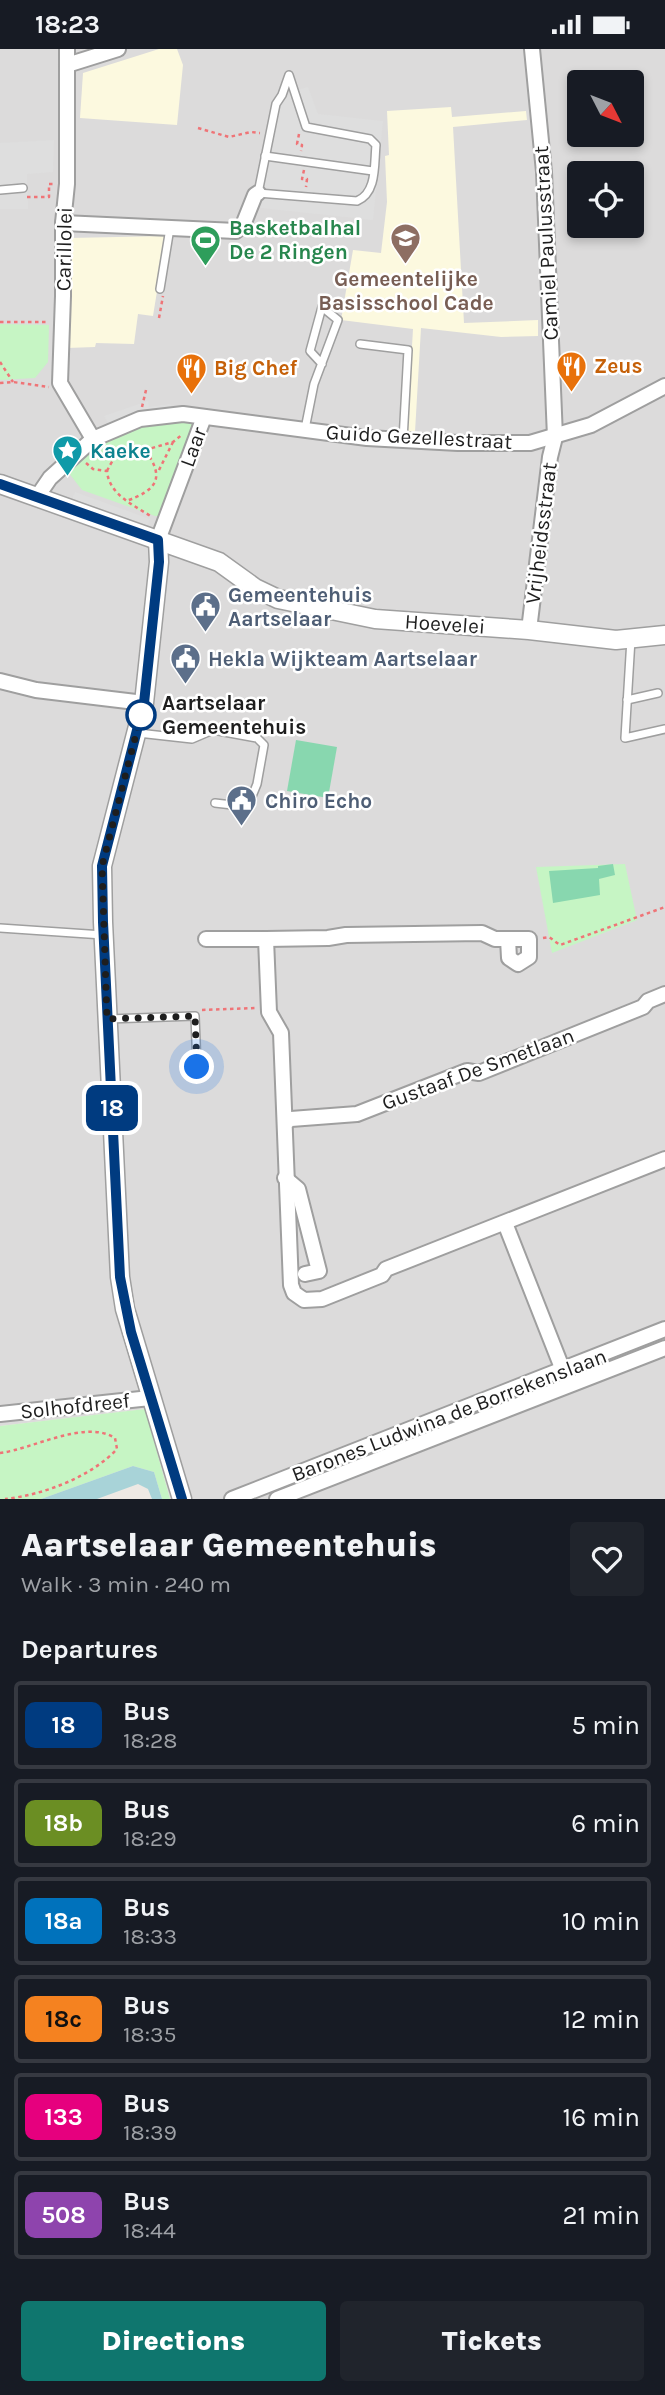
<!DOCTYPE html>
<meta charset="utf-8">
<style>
:root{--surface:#171b24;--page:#20242c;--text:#f1f3f6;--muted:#9ea1a6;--line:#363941;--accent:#0f766e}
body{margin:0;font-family:Karla,sans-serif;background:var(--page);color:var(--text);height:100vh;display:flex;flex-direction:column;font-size:26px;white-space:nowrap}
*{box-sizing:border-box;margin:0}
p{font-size:23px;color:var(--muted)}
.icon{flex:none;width:38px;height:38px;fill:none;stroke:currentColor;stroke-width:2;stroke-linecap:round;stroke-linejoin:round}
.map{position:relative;height:1450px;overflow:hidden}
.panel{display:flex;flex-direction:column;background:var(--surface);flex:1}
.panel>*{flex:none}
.badge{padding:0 14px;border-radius:10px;font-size:24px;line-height:46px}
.needle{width:46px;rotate:132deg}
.fabs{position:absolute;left:567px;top:21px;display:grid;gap:14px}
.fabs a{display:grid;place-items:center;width:77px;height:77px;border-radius:7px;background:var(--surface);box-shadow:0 4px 10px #0003;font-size:35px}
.you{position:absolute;width:35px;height:35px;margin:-18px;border:5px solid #fff;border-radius:50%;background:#1a73e8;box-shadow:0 0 0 10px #1a73e833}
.map>.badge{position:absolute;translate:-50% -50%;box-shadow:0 0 0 4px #fff}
h2{padding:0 21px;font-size:26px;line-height:63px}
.round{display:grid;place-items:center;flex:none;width:74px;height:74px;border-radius:7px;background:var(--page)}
.head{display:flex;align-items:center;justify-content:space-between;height:119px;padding:0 21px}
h1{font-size:33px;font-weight:800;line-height:52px}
.action{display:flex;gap:14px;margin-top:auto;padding:14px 21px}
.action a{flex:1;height:80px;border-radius:7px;background:var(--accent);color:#fff;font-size:28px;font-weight:800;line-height:80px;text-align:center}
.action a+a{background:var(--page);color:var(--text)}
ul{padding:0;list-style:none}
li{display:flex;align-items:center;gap:21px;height:88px;margin:0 14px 10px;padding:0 7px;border:4px solid var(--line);border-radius:7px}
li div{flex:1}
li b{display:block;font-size:26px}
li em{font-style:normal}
li .badge{min-width:77px;font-weight:700;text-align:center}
.status{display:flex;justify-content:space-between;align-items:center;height:49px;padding:0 35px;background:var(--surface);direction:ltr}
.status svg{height:19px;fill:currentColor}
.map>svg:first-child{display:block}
</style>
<div class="status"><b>18:23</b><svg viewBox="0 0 49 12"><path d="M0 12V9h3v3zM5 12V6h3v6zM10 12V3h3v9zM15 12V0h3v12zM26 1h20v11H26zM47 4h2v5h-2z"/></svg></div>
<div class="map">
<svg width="665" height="1450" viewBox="0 0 665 1450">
<rect width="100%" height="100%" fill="#eee9e4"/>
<!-- residential -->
<path fill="#dcdbdb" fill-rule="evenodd" d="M0,0h665v1450h-495l-25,-90 -145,17zM579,33h53v53h-53zM579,124h53v53h-53z"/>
<!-- education -->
<g fill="#fcf9df">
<polygon points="159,0 177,0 183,16 177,76 80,69 83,24"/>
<polygon points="451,58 452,68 526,62 527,71 453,78 464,274 538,271 538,287 501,288 421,279 415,383 407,383 413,280 341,271 353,201 381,204 387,153 385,107 389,106 387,62"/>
<polygon points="166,187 153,267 138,265 134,295 96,294 95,298 67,299 69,189"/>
</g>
<!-- park -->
<g fill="#c6f5c4">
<polygon points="0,275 49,276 48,313 35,329 0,331"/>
<path d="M188,370l5,4 -2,9 -31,84h-5l-73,-26 -14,-18c22,-21 45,-39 75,-47 15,-4 31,-4 45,-6z"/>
<polygon points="625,815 637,871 552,904 536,818"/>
<polygon points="145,1360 170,1450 162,1450 154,1423 133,1417 41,1450 0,1450 0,1377"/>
</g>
<!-- pitch -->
<g fill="#88d7af">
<polygon points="296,691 337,698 328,749 287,742"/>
<polygon points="613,815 615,826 599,830 600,846 553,854 549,822 598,819 598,817"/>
</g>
<!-- parking -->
<g fill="#dedede">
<polygon points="308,38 318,65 383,72 373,171 261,159 269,105 282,52 294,42"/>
<polygon points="54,91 53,123 27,125 28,160 0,160 0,94"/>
<polygon points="148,352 149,358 170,355 174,359 138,365 109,376 104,367"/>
<polygon points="75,443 150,470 146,481 71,453"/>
</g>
<!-- water -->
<polygon fill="#a8d3d8" points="133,1417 154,1423 162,1450 152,1450 148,1440 138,1435 97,1450 41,1450"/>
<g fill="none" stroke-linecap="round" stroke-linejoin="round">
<defs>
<g id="service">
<path d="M289,26l17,52 64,12 6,6c-2,20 1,48 -19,56l-99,-8 18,-89 6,-9z"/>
<polyline points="265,107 373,122"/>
<polyline points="0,141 23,139"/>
<polyline points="160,240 170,179"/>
<polyline points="360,295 408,301 403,391"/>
<polyline points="305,380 314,335 338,271 322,258 310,302 322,315"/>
<polyline points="631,590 625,689 665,680"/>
<polyline points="627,651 658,644"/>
<polyline points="138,684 192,690 213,681 257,689 264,696 257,735 250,752 241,757 215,754"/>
<polyline points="0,879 103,886"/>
<polyline points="108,970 195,967 197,1018"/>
</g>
<g id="minor">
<polyline points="67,0 67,135 63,174 63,247 60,334 93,390"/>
<polyline points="67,16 118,0"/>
<polyline points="63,174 236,182 243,176 255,146 258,144"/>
<polyline points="37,448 50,429 93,390 140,370 183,365 367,389 458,394 530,394 591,376 665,337"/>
<polyline points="158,491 204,368"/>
<polyline points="529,581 550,408 555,388 544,123 532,0"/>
<polyline points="0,632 36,641 144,654"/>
<polyline points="206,890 266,890 269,963 281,984 291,1236 294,1244 304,1251 322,1250 382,1226 386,1220 665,1110"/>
<polyline points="266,890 328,889 346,886 482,884 495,890 508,890 509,909 518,915 529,908 529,890 508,890"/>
<polyline points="286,1073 291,1070 357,1065 467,1022 479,1024 643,958 648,952 665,945"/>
<polyline points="285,1129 298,1140 319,1222 305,1225"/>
<polyline points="505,1174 566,1329"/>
<polyline points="0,1365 150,1349"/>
<polyline points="232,1450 665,1280"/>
<polyline points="277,1450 665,1299"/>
</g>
<g id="tertiary">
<polyline points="0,435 219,513 255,539 278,550 375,570 529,581 616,591 665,586"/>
<polyline points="158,491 159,513 144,654 102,817 103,873 120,1228 125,1260 182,1450"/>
</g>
</defs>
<!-- service casing -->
<use href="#service" stroke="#9f9f9f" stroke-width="10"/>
<!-- minor casing -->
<use href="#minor" stroke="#9f9f9f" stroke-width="18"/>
<!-- tertiary casing -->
<use href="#tertiary" stroke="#9f9f9f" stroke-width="21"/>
<!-- path -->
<g stroke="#ef7477" stroke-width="2.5" stroke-dasharray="3.5 3.5" stroke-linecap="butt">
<polyline points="198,79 229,88 251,83 260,84"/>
<polyline points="299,85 297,95 302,96 301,102"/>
<polyline points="304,121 302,130 307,130 306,138"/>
<polyline points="27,148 49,148 49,135 53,135"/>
<polyline points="159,269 163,247"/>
<polyline points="0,273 49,273"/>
<polyline points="0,313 13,333"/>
<polyline points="0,334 13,333 49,338"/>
<polyline points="142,358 146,341"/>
<polyline points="145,401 173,393 183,385"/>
<path d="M86,414l7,6 14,2c2,24 27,34 45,46"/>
<polyline points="159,421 173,393"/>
<path d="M107,422c9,-19 17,-24 38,-21 20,27 13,40 -19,51"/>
<polyline points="543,889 549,888 560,896 665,858"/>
<polyline points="202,961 255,959"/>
<path d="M0,1404c33,-4 85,-34 115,-15l2,11c-26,28 -74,46 -112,50"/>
</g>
<!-- service -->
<use href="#service" stroke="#fff" stroke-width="7"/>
<!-- minor -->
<use href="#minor" stroke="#fff" stroke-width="14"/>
<!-- tertiary -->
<use href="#tertiary" stroke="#fff" stroke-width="18"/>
</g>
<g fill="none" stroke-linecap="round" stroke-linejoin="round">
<defs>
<polyline id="line" points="0,435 158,491 159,513 144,654 102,817 103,873 120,1228 131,1283 182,1450"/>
</defs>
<!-- line casing -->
<use href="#line" stroke="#fff" stroke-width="16"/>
<!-- line -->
<use href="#line" stroke="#003b80" stroke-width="10"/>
<!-- walk -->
<polyline stroke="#1e1e1e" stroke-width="7" stroke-dasharray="0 12.6" points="141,666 102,817 107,970 195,967 197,1018"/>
</g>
<!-- icons -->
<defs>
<symbol id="school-pin" viewBox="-11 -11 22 30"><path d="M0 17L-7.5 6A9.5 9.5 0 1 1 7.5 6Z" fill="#8d6e63" stroke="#fff"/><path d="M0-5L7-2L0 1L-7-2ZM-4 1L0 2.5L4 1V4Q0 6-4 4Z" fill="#fff"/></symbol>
<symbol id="stadium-pin" viewBox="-11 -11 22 30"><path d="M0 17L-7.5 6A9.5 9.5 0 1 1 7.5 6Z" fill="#2e9e5b" stroke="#fff"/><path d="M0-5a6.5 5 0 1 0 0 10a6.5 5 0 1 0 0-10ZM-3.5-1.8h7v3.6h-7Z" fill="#fff"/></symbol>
<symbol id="restaurant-pin" viewBox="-11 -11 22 30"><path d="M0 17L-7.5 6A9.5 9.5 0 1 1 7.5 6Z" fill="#e8710a" stroke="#fff"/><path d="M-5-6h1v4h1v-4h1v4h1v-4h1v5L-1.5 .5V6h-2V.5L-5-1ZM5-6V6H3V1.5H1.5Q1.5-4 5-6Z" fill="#fff"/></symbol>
<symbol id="sight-pin" viewBox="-11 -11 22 30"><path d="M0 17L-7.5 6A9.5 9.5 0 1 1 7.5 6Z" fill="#0f9aa8" stroke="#fff"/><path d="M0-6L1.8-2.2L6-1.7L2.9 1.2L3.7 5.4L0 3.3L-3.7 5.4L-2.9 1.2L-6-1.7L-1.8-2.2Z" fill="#fff"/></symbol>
<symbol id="civic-pin" viewBox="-11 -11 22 30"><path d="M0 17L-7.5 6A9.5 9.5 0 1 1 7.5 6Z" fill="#5c6f8a" stroke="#fff"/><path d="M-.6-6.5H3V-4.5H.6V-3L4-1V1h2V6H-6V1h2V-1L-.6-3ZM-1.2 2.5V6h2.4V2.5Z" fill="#fff"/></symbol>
</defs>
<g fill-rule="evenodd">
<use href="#school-pin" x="388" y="172" width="35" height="47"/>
<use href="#stadium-pin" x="188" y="174" width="35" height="47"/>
<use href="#restaurant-pin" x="554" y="300" width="35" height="47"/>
<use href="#restaurant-pin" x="174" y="302" width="35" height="47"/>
<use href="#sight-pin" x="50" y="384" width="35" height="47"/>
<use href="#civic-pin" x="188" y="540" width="35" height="47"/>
<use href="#civic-pin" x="168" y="592" width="35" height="47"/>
<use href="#civic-pin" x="224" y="734" width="35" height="47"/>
</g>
<!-- markers -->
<circle fill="#fff" stroke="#003b80" stroke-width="3.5" cx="141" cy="666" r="14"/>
<g text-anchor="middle" stroke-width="5" stroke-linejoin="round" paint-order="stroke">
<!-- leisure labels -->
<g font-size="21" font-weight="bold" fill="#27864d" stroke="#fff" text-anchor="start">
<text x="229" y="186">Basketbalhal<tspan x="229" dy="24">De 2 Ringen</tspan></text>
</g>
<!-- street labels -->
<g font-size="21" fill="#1e1e1e" stroke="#fff">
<text transform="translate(546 194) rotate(-93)" y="7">Camiel Paulusstraat</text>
<text transform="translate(64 200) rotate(-89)" y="7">Carillolei</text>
<text transform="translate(419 388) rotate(3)" y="7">Guido Gezellestraat</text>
<text transform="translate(193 398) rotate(-70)" y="7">Laar</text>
<text transform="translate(541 484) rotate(-83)" y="7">Vrijheidsstraat</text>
<text transform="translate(445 575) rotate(4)" y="7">Hoevelei</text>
<text transform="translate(478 1020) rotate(-20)" y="7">Gustaaf De Smetlaan</text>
<text transform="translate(75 1357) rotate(-6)" y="7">Solhofdreef</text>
<text transform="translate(449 1366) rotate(-21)" y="7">Barones Ludwina de Borrekenslaan</text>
</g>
<!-- education labels -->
<g font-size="21" font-weight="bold" fill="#785e54" stroke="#fff">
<text x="406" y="237">Gemeentelijke<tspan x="406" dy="24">Basisschool Cade</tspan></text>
</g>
<!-- food labels -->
<g font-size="21" font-weight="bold" fill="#c56008" stroke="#fff" text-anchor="start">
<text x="594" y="324">Zeus</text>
<text x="214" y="326">Big Chef</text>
</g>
<!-- culture labels -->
<g font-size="21" font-weight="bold" fill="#0d838f" stroke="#fff" text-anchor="start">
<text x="90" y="409">Kaeke</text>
</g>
<!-- service labels -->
<g font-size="21" font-weight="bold" fill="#4e5e75" stroke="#fff" text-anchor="start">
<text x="228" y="553">Gemeentehuis<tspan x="228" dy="24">Aartselaar</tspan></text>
<text x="208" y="617">Hekla Wijkteam Aartselaar</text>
<text x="265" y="759">Chiro Echo</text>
</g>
<!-- stop labels -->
<g font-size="21" font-weight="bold" fill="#1e1e1e" stroke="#fff" text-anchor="start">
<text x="162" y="661">Aartselaar<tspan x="162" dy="24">Gemeentehuis</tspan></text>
</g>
</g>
</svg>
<div class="fabs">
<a><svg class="needle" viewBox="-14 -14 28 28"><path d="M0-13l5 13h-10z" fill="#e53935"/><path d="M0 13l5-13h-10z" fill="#9ea1a6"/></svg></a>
<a><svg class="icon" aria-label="locate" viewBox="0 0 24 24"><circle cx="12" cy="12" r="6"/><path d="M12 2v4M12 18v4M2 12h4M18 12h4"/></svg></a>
</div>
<div class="you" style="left:197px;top:1018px"></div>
<b class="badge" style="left:112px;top:1059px;background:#003b80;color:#fff">18</b>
</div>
<section class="panel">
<div class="head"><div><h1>Aartselaar Gemeentehuis</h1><p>Walk · 3 min · 240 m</p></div><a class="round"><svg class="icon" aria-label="heart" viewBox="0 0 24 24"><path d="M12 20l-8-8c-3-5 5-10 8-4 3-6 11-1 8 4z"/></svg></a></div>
<h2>Departures</h2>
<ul>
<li><span class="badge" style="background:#003b80;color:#fff">18</span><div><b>Bus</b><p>18:28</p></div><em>5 min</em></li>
<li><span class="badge" style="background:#6b8e23;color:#fff">18b</span><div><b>Bus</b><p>18:29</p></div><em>6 min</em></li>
<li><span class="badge" style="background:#0072bc;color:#fff">18a</span><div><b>Bus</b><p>18:33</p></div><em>10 min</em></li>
<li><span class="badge" style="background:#f58220;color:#111">18c</span><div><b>Bus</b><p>18:35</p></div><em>12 min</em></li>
<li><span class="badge" style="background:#e6007e;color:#fff">133</span><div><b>Bus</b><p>18:39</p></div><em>16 min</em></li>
<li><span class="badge" style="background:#8e44ad;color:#fff">508</span><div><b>Bus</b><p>18:44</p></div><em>21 min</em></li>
</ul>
<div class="action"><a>Directions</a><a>Tickets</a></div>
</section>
